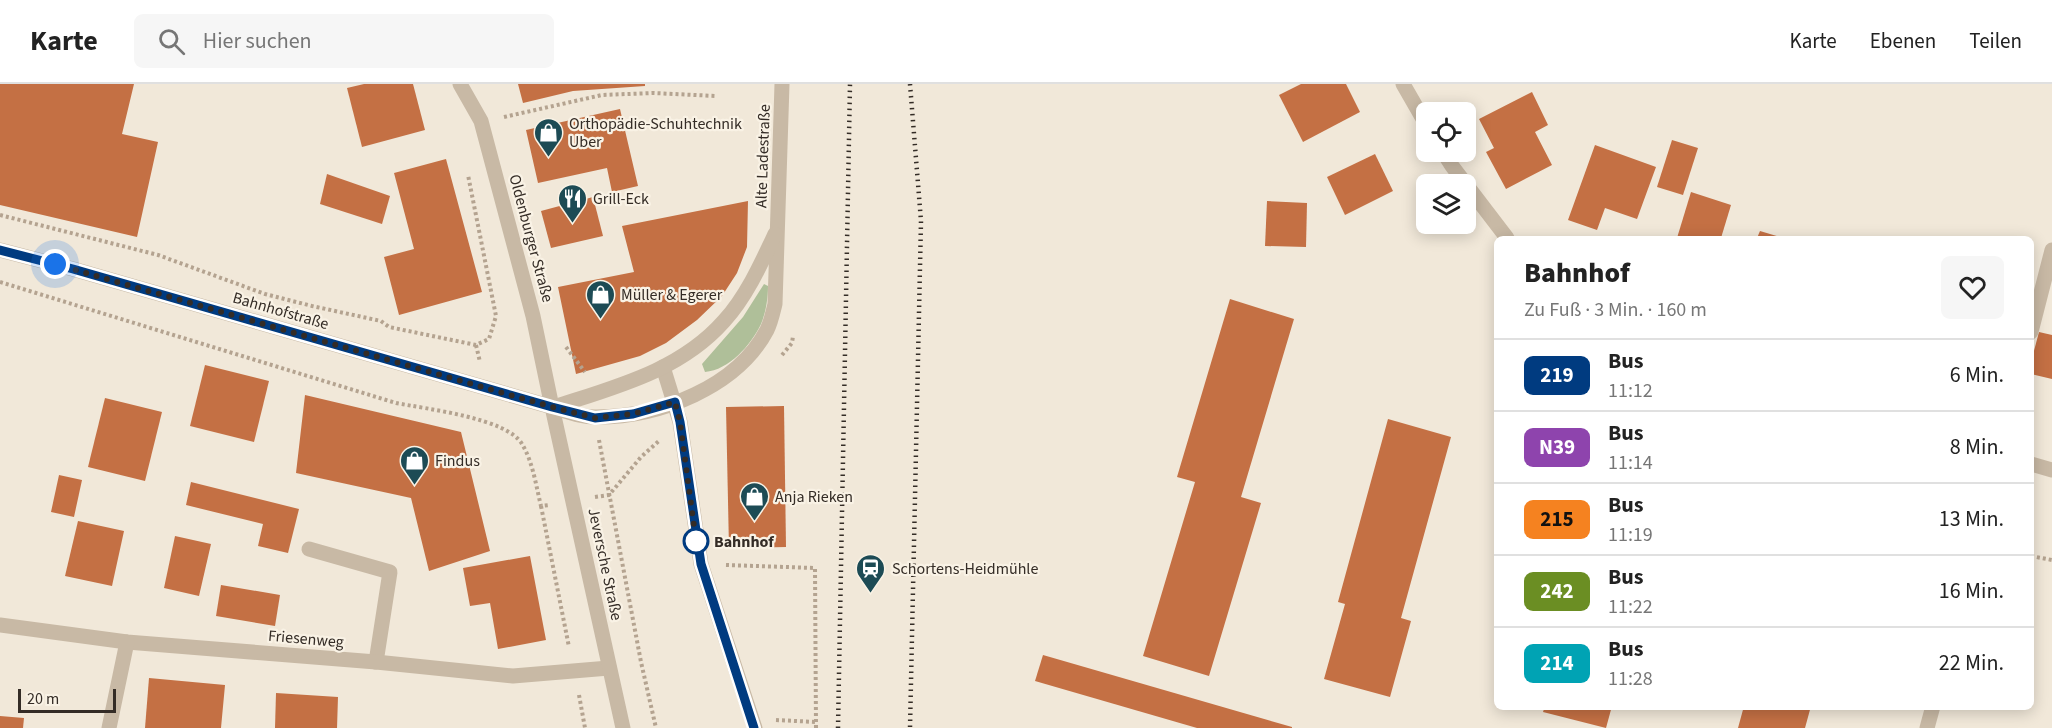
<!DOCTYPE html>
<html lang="de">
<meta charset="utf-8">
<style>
:root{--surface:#fff;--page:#f6f6f6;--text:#222;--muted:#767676;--line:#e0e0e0}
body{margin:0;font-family:"Source Sans 3",sans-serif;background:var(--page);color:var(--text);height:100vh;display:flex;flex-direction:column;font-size:22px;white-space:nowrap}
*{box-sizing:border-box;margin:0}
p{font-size:20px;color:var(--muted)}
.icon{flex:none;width:33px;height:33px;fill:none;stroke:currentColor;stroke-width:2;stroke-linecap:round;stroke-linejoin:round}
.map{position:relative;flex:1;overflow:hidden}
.sheet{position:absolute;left:1494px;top:152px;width:540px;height:474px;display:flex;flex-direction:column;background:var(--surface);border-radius:9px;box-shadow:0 3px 15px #0003}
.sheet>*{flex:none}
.badge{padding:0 12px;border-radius:9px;font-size:21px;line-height:39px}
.buttons{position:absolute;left:1416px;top:18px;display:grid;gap:12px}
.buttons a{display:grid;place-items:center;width:60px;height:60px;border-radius:9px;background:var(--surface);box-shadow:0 3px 15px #0003;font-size:30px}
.scale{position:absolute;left:18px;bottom:15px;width:98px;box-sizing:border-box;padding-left:6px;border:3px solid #342c26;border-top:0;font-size:16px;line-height:21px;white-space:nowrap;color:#342c26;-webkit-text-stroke:4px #f9f2e5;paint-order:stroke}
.you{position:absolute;width:30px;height:30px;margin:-15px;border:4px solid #fff;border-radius:50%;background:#1a73e8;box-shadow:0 0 0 9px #1a73e833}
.map>.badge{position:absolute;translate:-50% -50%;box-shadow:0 0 0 3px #fff}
.round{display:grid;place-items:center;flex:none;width:63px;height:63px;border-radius:9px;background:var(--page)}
.head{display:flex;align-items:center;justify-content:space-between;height:102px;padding:0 30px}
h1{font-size:28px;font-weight:800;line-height:45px}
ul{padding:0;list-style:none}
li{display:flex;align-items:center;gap:18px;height:72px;padding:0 30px;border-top:2px solid var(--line)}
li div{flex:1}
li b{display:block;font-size:22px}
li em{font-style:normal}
li .badge{min-width:66px;font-weight:700;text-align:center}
header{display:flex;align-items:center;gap:36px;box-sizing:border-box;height:84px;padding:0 30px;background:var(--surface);border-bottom:2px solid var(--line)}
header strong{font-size:28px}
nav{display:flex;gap:33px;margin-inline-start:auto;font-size:21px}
.search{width:420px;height:54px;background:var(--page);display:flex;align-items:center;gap:15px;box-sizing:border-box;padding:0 21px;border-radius:9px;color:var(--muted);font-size:22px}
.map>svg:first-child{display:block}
</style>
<header>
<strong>Karte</strong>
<div class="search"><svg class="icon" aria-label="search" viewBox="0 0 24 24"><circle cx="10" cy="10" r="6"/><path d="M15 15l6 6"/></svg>Hier suchen</div>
<nav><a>Karte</a><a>Ebenen</a><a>Teilen</a></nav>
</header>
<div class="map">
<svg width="2052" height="644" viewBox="0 0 2052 644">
<rect width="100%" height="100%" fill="#f1e8d9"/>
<!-- green -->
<path fill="#afbf99" d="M764,200l4,2c0,12 -2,26 -7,38 -10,21 -32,46 -56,48l-3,-8 41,-47z"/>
<!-- building -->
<g fill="#c47044">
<polygon points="0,0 134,0 122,50 158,58 137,153 0,121"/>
<polygon points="364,0 413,0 425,46 362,63 347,4"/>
<polygon points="518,0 645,0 645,2 573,7 523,19"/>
<polygon points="1301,0 1346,0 1360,28 1303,58 1279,11"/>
<polygon points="1532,8 1548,41 1535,48 1552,81 1506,105 1486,68 1494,64 1479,35"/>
<polygon points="620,25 638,102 612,108 607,84 538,99 526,46"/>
<polygon points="1672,56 1698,64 1683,111 1657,103"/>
<polygon points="1595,61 1656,83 1637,135 1605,124 1597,146 1568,136"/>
<polygon points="1375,70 1393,107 1345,131 1327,93"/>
<polygon points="446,75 482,208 399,231 384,173 414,165 394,89"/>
<polygon points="327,90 390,112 382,140 320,120"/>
<polygon points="1691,108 1731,121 1721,154 1677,154"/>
<polygon points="593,113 603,152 551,164 541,127"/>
<polygon points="748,117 747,163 737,189 722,212 697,236 666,259 640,272 576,290 558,203 634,188 622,142"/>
<polygon points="1267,117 1307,119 1306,163 1265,162"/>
<polygon points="1760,147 1783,154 1757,154"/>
<polygon points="1230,215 1294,235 1241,413 1261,419 1209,592 1143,572 1195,398 1177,393"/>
<polygon points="2039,248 2052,251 2052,295 2031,290 2031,278"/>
<polygon points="205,281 269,297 254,358 190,342"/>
<polygon points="305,311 461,348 490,467 429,487 411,414 296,389"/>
<polygon points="105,314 162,328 145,397 88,383"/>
<polygon points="784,322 786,463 729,464 726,323"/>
<polygon points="1388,335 1451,353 1401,534 1411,537 1390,613 1324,595 1345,520 1338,518"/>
<polygon points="59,391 82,396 74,433 51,428"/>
<polygon points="191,398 299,425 288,469 258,462 263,440 186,421"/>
<polygon points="78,437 124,447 112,502 65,492"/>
<polygon points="175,452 211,460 199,512 164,504"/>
<polygon points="530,472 546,556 498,565 490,519 470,522 463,484"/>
<polygon points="221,501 280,511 275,542 216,532"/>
<polygon points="1043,571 1292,643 1292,644 1197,644 1035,597"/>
<polygon points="149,594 225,601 221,644 145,644"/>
<polygon points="276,609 338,613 337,644 275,644"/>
<polygon points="1545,622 1612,622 1606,644 1543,628"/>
<polygon points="1744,622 1811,622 1805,644 1738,644"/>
<polygon points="0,632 24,634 23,644 0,644"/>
</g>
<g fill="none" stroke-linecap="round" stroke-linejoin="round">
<!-- path -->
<g stroke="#b4a390" stroke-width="4" stroke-dasharray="3 3" stroke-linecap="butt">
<polyline points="504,33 602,11 653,9 716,12"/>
<polyline points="0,131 158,171 265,210 312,222 381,237 389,243 476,261 489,255 496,232 468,91"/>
<path d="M0,198l396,121c30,6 111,15 126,41 11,18 14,42 19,62l8,-1"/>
<polyline points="476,261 480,278"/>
<polyline points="566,263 585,288"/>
<polyline points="782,271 792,259 793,252"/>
<polyline points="599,356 641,578 656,644"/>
<polyline points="595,413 609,411 641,373 659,357"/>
<polyline points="541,422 569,563"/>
<polyline points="2031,472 2052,476"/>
<polyline points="726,481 815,484 816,644"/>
<polyline points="579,611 585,644"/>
<polyline points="776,636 816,638"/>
</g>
<!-- service -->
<g stroke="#c8b9a5" stroke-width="15">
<polyline points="2031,248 2052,166"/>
<polyline points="663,283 680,338 701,480 755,644"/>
<polyline points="309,465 390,488 376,578"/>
</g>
<!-- minor -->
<g stroke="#c8b9a5" stroke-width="15">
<polyline points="460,0 481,37 533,232 552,323"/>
<polyline points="1403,0 1426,40"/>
<polyline points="1443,68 1452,82 1507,154"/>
<polyline points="2031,380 2052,386"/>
<polyline points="0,541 127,558 376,578 513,592 609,584"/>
<polyline points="109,644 127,558"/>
<polyline points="1927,644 1933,622"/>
</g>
<!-- tertiary -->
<g stroke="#c8b9a5" stroke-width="15">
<path d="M0,166l73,19 479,138c14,4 31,11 45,10 63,0 140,-30 170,-87 4,-8 6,-18 8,-26l7,-220"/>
<polyline points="552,323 623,644"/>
<path d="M554,323c61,-20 126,-36 170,-86 22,-24 37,-57 51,-87"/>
</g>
<!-- rail -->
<g stroke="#342c26" stroke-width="4.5" stroke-dasharray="1.5 4.5" stroke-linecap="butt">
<polyline points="910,0 921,137 910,644"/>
<polyline points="838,644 850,0"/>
</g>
</g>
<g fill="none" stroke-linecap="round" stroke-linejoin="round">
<defs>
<polyline id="line" points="0,166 73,185 552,323 595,334 633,330 675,318 680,338 701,480 754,644"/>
</defs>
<!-- line casing -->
<use href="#line" stroke="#fff" stroke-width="14"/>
<!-- line -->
<use href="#line" stroke="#003b80" stroke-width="9"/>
<!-- walk -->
<polyline stroke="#342c26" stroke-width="6" stroke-dasharray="0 10.8" points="55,180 552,323 595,334 633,330 675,318 680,338 696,457"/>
</g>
<!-- icons -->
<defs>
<symbol id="shop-pin" viewBox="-11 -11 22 30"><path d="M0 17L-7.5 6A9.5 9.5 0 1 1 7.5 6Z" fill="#1d4b55" stroke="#f9f2e5"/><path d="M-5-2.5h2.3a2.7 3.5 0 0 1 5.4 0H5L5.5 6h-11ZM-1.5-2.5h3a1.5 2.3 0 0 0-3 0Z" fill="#fff"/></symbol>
<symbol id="restaurant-pin" viewBox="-11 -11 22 30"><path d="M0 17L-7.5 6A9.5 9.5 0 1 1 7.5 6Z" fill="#1d4b55" stroke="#f9f2e5"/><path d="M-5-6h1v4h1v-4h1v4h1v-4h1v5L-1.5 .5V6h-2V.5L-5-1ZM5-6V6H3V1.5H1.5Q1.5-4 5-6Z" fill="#fff"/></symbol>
<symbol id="station-pin" viewBox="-11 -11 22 30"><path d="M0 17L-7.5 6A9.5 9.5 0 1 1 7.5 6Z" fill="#1d4b55" stroke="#f9f2e5"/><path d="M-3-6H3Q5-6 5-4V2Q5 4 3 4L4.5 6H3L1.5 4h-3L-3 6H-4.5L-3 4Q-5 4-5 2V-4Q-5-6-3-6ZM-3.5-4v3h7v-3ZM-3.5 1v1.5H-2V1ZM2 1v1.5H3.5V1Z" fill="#fff"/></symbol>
</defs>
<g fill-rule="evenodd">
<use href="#shop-pin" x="532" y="32" width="33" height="45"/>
<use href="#restaurant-pin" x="556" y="98" width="33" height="45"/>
<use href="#shop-pin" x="584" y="194" width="33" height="45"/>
<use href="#shop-pin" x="398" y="360" width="33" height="45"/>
<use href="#shop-pin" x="738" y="396" width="33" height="45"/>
<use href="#station-pin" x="854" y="468" width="33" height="45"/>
</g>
<!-- markers -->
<circle fill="#fff" stroke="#003b80" stroke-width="3" cx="696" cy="457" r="12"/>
<g text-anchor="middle" stroke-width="4.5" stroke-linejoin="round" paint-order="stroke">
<!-- poi labels -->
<g font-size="16" fill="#342c26" stroke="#f9f2e5" text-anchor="start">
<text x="569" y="45">Orthopädie-Schuhtechnik<tspan x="569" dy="18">Uber</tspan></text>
<text x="593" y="120">Grill-Eck</text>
<text x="621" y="216">Müller &amp; Egerer</text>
<text x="435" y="382">Findus</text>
<text x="775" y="418">Anja Rieken</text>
<text x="892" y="490">Schortens-Heidmühle</text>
</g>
<!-- street labels -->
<g font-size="16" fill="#342c26" stroke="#f9f2e5">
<text transform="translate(762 72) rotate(-88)" y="6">Alte Ladestraße</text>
<text transform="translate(532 154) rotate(75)" y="6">Oldenburger Straße</text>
<text transform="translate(281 226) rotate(16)" y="6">Bahnhofstraße</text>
<text transform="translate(606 480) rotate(78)" y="6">Jeversche Straße</text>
<text transform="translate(306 554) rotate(5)" y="6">Friesenweg</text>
</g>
<!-- stop labels -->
<g font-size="16" font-weight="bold" fill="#342c26" stroke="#f9f2e5" text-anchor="start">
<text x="714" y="463">Bahnhof</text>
</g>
</g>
</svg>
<div class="buttons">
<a><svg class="icon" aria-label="locate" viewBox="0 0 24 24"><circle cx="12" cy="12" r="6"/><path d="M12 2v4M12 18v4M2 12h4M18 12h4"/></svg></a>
<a><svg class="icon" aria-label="layers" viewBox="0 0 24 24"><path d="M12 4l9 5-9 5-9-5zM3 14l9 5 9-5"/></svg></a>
</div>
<div class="scale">20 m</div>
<div class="you" style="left:55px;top:180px"></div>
<section class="sheet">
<div class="head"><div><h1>Bahnhof</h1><p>Zu Fuß · 3 Min. · 160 m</p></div><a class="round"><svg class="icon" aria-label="heart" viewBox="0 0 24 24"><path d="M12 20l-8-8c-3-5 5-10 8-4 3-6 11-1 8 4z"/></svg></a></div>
<ul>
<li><span class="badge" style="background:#003b80;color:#fff">219</span><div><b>Bus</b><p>11:12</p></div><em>6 Min.</em></li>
<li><span class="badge" style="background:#8e44ad;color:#fff">N39</span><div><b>Bus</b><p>11:14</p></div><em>8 Min.</em></li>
<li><span class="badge" style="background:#f58220;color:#111">215</span><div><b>Bus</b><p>11:19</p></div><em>13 Min.</em></li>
<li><span class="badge" style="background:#6b8e23;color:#fff">242</span><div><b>Bus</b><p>11:22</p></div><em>16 Min.</em></li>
<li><span class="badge" style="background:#00a3b4;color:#fff">214</span><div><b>Bus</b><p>11:28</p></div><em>22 Min.</em></li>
</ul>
</section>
</div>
